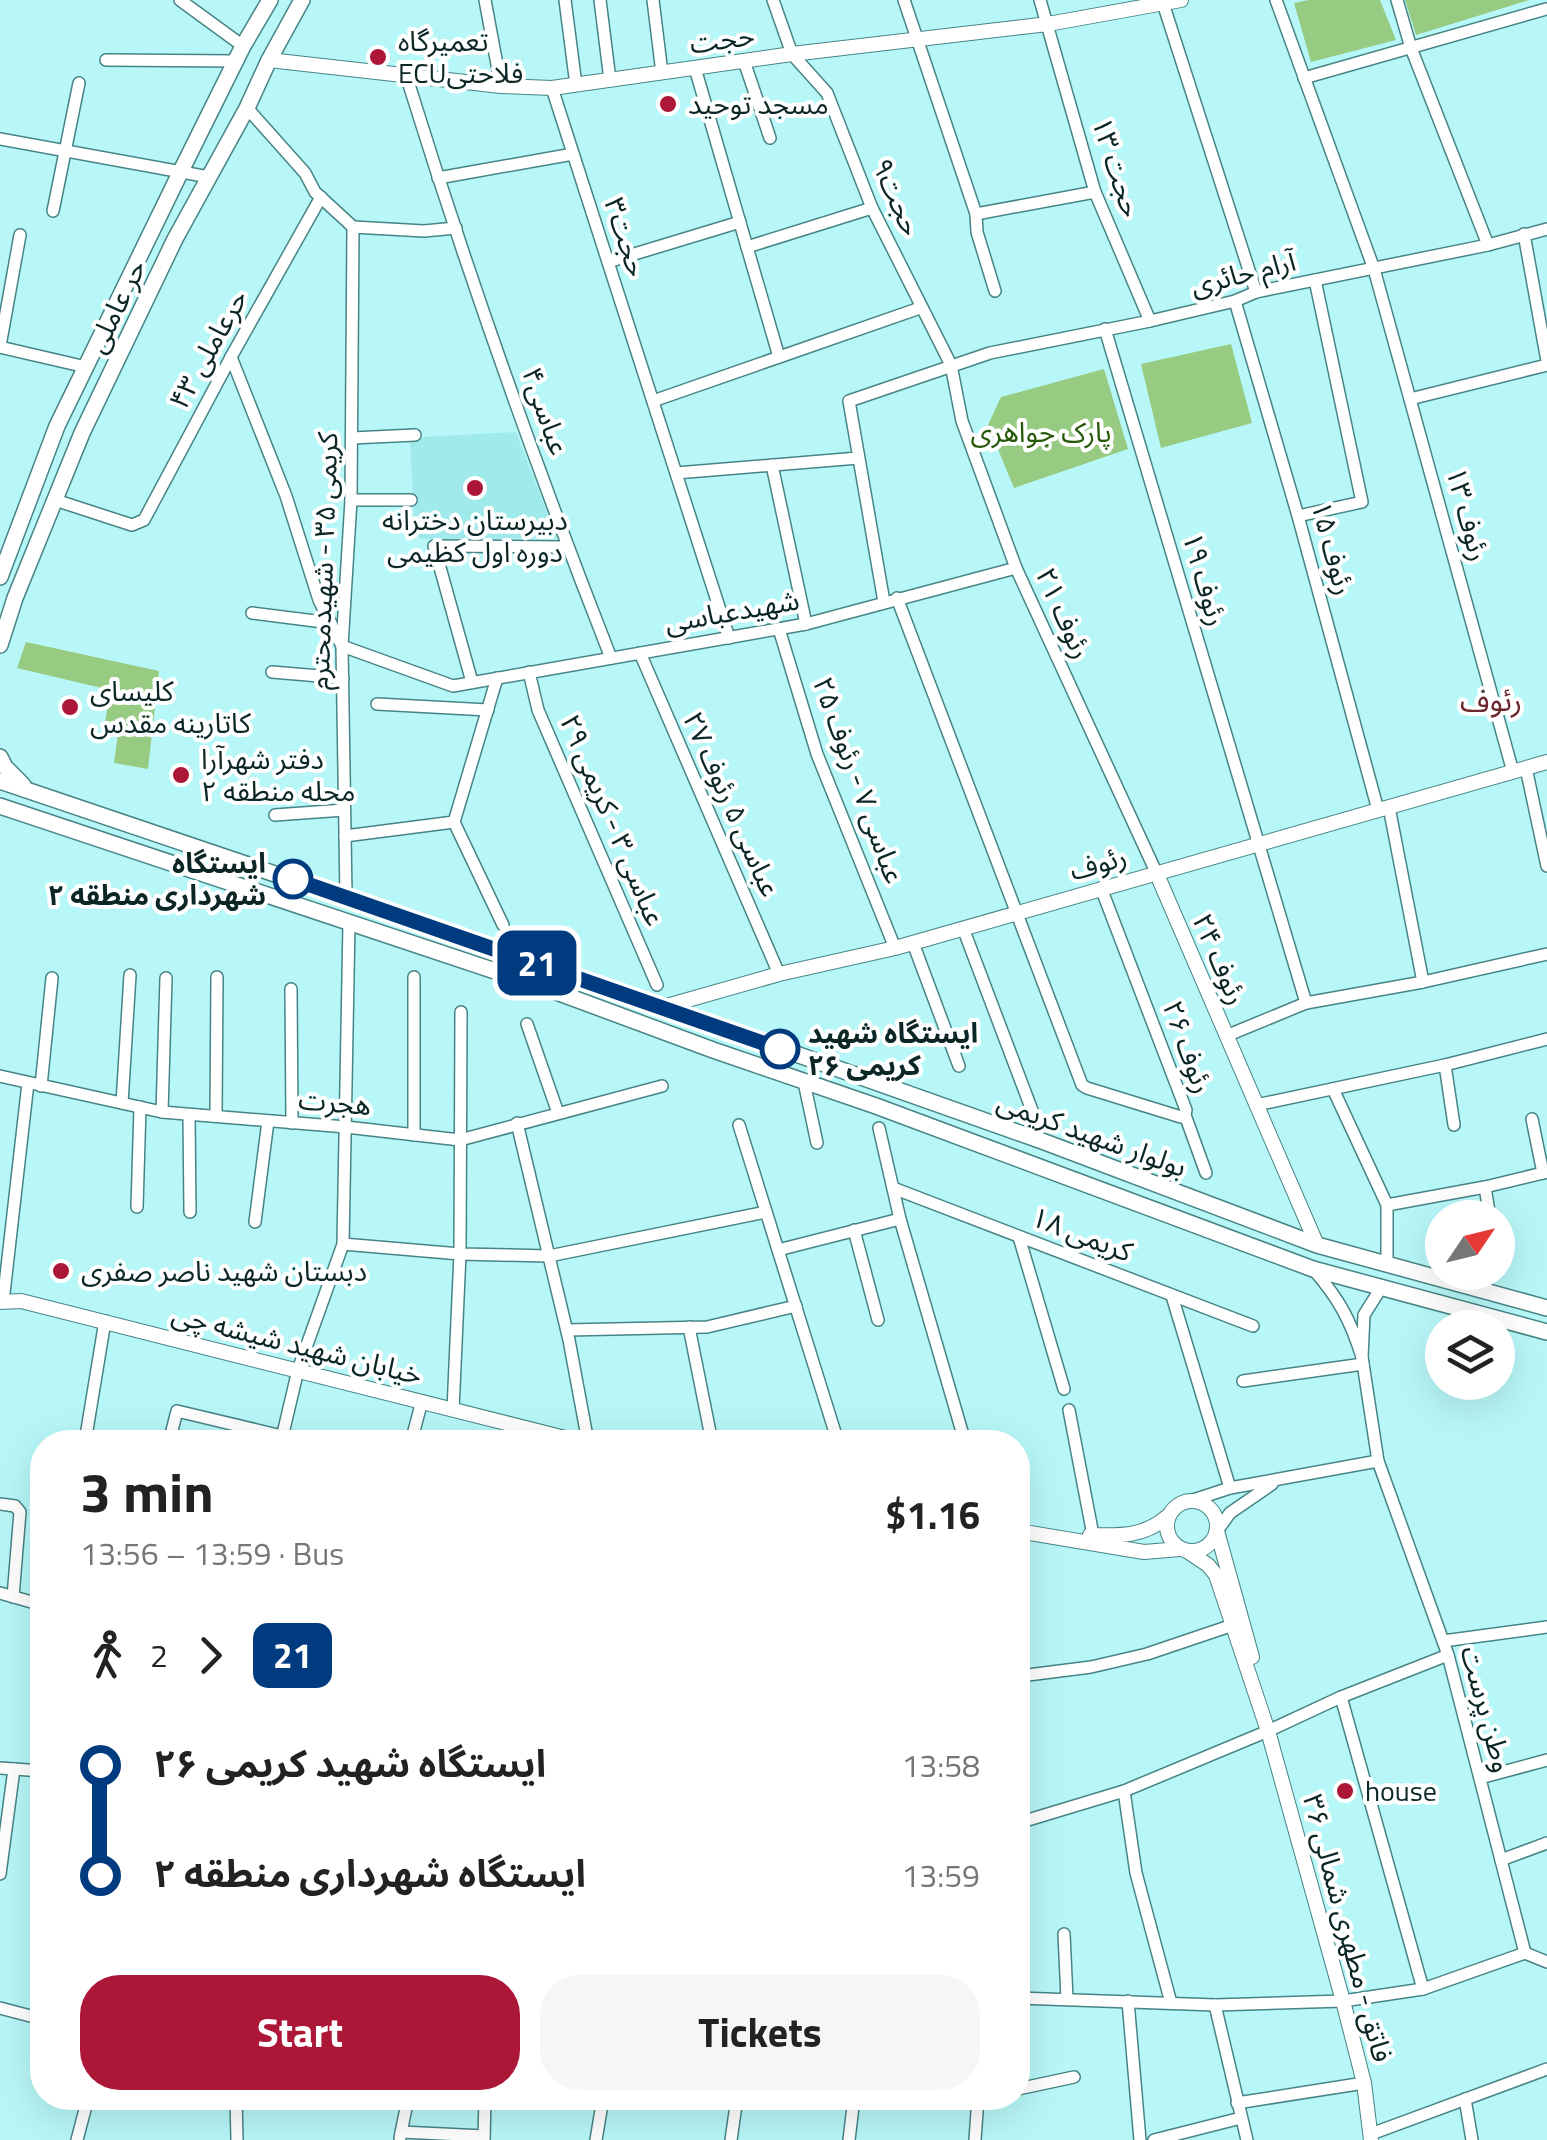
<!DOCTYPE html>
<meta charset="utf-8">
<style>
:root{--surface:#fff;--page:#f6f6f6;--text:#222;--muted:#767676;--accent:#ac1637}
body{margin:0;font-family:"Titillium Web","Noto Sans Arabic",sans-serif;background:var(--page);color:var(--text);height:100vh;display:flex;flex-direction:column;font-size:38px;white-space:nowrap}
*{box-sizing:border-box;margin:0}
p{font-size:32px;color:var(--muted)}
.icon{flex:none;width:55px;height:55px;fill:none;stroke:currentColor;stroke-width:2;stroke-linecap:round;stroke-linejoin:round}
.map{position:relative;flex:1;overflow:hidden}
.panel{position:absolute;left:30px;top:1430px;width:1000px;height:680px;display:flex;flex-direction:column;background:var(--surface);border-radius:40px;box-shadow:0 10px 40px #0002}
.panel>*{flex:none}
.badge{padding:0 20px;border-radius:15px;font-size:35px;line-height:65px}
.needle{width:65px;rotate:55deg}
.buttons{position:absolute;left:1425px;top:1200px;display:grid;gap:20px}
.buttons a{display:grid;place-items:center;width:90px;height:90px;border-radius:50%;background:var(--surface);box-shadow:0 10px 40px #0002;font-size:50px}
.map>.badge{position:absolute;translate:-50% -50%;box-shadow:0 0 0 5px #fff}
.legs{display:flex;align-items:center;gap:15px;height:110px;padding:0 50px;font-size:32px}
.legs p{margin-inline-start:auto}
.overview{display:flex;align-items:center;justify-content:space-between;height:170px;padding:0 50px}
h1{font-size:55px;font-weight:700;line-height:75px}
.button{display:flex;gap:20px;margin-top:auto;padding:20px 50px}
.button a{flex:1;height:115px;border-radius:40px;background:var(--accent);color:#fff;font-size:40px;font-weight:700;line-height:115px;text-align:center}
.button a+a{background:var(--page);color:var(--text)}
ul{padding:0 50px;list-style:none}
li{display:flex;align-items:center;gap:35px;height:110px;font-size:38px}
li i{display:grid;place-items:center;width:15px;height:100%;margin:0 12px;background:currentColor}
li i::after{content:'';width:25px;height:25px;margin:-12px;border:8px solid;border-radius:50%;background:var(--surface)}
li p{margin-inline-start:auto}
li:first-child i{background:linear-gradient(#0000 50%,currentColor 0)}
li:last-child i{background:linear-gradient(currentColor 50%,#0000 0)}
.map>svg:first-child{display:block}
</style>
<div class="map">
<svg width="1547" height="2140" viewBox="0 0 1547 2140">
<rect width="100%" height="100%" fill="#b8f7f8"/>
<!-- built -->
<polygon fill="#a1eaeb" points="516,432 557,538 422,539 415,535 410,441 424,437"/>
<!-- green -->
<g fill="#97cb82">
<polygon points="1309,0 1380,0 1396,40 1311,62 1294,3"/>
<polygon points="1405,0 1529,0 1416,35"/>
<polygon points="1231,344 1252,423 1161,448 1141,364"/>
<polygon points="1104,369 1128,449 1014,488 988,425 1001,397"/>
<polygon points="26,642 159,671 148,769 114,763 119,726 105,723 110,690 17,668"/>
</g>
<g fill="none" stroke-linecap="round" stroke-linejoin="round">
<defs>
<g id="minor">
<polyline points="180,0 243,46"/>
<polyline points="485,0 501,86"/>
<polyline points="565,0 576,85"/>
<polyline points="600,0 610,80"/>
<polyline points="653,0 662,73"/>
<polyline points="773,0 792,54 827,93 872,208 951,365 962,421 1016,568 1156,872"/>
<polyline points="904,0 976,214 977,232 995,291"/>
<polyline points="1040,0 1095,192 1150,321"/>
<polyline points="1162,0 1256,292"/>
<polyline points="1276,0 1374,269 1513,772"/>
<polyline points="1397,0 1411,48 1488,245"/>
<polyline points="106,60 236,61"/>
<polyline points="744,61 770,138"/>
<polyline points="695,68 779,357"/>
<path d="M406,75c61,197 130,392 205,583"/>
<polyline points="1304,78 1546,9"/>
<polyline points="552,88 729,638"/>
<polyline points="247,108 305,173 315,192 353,227"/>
<polyline points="0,139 209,177"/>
<polyline points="438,178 573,154"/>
<polyline points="53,211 79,83"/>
<polyline points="976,214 1095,192"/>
<polyline points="353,227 424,231 456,228"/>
<polyline points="1524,234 1547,361"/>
<polyline points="747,247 872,208"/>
<polyline points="608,262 740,222"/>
<polyline points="1235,301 1298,516 1378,810"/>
<polyline points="1105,329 1306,1003"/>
<polyline points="0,346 20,235"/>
<polyline points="0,347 86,367"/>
<polyline points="231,357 286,496 319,600 342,646 453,686 806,624 1016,568"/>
<polyline points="1410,399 1547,365"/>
<polyline points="653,401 920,308"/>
<polyline points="352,438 415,435"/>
<polyline points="772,465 806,624"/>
<polyline points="676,473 858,458"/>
<polyline points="55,500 132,525 144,520 231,357 321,197"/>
<polyline points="351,500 411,500"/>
<polyline points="1298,516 1362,502 1315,280"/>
<polyline points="897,598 1082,1085 1087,1088 1181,1117 1185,1115 1186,1110 1101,888"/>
<polyline points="884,602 849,401 990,353 1150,321 1235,301 1256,292 1488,245 1547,229"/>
<polyline points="252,613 331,623"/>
<polyline points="779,629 817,754 895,948"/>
<polyline points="640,653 779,974"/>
<polyline points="272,672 343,678"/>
<polyline points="529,672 538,710 657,985"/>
<polyline points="472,682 434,546 567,547"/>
<polyline points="377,704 488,710"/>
<polyline points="1526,768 1547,866"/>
<polyline points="1389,807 1423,982"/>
<polyline points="275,815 344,810"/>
<polyline points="454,822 503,925"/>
<polyline points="345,836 454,822 497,678"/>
<polyline points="346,896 342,646 351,500 353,227"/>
<polyline points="963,928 1033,1113"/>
<polyline points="913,943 959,1066"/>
<polyline points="291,989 292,1123"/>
<polyline points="527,1024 558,1113"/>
<polyline points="1226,1036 1306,1003 1423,982 1547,954"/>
<polyline points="1445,1065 1454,1125"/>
<polyline points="0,1076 162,1112 346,1127 460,1140 662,1086"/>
<polyline points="804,1082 817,1143"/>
<polyline points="41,1086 52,978"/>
<polyline points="1333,1089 1387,1205 1387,1264"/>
<polyline points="122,1103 130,975"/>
<polyline points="1256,1105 1445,1065 1547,1039"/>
<polyline points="162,1112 166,978"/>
<polyline points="189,1115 190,1212"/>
<polyline points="1185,1115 1206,1173"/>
<polyline points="216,1116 217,977"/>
<polyline points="1532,1119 1543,1173"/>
<polyline points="517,1123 569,1340 588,1442"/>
<polyline points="739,1125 838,1442"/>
<polyline points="879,1128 900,1219 965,1442"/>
<polyline points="414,1135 414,977"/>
<polyline points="1485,1187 1490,1218"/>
<polyline points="893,1188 1253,1326"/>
<polyline points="1387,1205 1485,1187 1547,1172"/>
<polyline points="137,1207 140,1107"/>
<polyline points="255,1222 268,1121"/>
<polyline points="854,1230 878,1320"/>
<polyline points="1019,1237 1064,1389"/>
<polyline points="343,1244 460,1254 549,1256 766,1212"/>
<polyline points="778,1250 900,1219"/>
<path d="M1313,1269c26,30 37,50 49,88l2,-42 17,-27"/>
<polyline points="1172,1296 1230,1488"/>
<polyline points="3,1302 28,1083"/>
<polyline points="689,1327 712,1442"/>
<polyline points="567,1330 707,1327 796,1306"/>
<polyline points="1362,1357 1378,1461 1448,1655 1525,1953"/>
<polyline points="1243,1381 1363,1364"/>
<polyline points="453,1410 460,1254 461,1012"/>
<polyline points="1069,1410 1093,1535"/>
<polyline points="85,1442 105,1321"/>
<polyline points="169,1442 177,1411 282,1436"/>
<polyline points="281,1442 298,1370 343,1244 349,923"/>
<polyline points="411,1442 422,1401"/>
<polyline points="1190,1501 1230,1488 1378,1461"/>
<polyline points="0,1504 15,1506 20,1512 13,1597"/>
<polyline points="1217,1531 1230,1513 1272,1484"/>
<polyline points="0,1593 42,1605"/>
<polyline points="1443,1641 1547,1627"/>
<polyline points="1028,1675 1091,1667 1147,1654 1233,1625"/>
<polyline points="1341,1697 1423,1989"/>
<polyline points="0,1768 42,1771"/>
<polyline points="1480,1778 1547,1760"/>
<polyline points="1124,1791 1136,1873 1171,2003"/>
<polyline points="1018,1823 1124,1791 1268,1731 1341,1697 1448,1655"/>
<polyline points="1501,1860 1547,1843"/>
<polyline points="0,1874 14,1769"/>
<polyline points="1064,1934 1067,1999"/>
<polyline points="1525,1953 1547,1962"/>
<polyline points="1018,1998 1215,2005 1343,2001 1423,1989 1525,1953"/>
<polyline points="1128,2001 1140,2140"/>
<polyline points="1215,2005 1247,2140"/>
<polyline points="0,2008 42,2019"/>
<polyline points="1018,2089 1074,2077"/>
<polyline points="236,2098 237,2140"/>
<polyline points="662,2098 662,2102"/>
<polyline points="1465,2099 1472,2140"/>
<polyline points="1237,2103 1364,2083"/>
<polyline points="401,2132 484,2136"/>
<polyline points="1371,2134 1547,2069"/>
<polyline points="400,2138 408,2098"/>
<polyline points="77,2140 88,2098"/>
<polyline points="484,2140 485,2098"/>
<polyline points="596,2140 603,2098"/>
<polyline points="731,2140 737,2098"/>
<polyline points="849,2140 854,2098"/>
<polyline points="975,2140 978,2098"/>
<polyline points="1154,2140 1241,2118"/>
</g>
<g id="tertiary">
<polyline points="269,60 501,86 552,88 792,54 1048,24 1181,0"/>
<polyline points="1156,872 1317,1245"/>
<polyline points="663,1007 779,974 895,948 1547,762"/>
<polyline points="0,1302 21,1301 581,1442"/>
<circle cx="1192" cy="1526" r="25"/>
<polyline points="1018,1531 1144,1552 1180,1549"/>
<polyline points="1217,1531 1252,1657"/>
<path d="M1090,1535c30,1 54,2 78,-19"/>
<polyline points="1187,1551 1208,1565 1216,1575 1268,1731 1343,2001 1364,2083 1371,2140"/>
</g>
<g id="secondary">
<polyline points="0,577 57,426 181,171 243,46 270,0"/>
<polyline points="0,645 15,598 82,433 175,239 247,108 269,60 302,0"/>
<polyline points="0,757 5,767 23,785"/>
<polyline points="0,781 550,967 1042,1141 1317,1245 1547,1308"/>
<polyline points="0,806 543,987 713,1050 876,1106 1313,1269 1547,1332"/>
</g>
</defs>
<!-- minor casing -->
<use href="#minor" stroke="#478485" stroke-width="14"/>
<!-- tertiary casing -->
<use href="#tertiary" stroke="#478485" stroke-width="16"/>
<!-- secondary casing -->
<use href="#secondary" stroke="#478485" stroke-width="18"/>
<!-- minor -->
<use href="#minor" stroke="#fff" stroke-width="11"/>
<!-- tertiary -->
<use href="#tertiary" stroke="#fff" stroke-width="14"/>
<!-- secondary -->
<use href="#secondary" stroke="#fff" stroke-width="15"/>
</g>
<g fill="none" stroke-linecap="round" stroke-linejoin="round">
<defs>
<polyline id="line-1" points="293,879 780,1049"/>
</defs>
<!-- line-1 casing -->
<use href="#line-1" stroke="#fff" stroke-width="22"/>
<!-- line-1 -->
<use href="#line-1" stroke="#003b80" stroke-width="15"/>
</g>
<!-- markers -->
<g fill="#ac1637" stroke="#fff" stroke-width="4">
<circle cx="378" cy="57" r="10"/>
<circle cx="668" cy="104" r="10"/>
<circle cx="475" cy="488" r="10"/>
<circle cx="70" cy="707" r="10"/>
<circle cx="181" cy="775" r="10"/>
<circle cx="61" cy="1271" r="10"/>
<circle cx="1345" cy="1791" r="10"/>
</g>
<g fill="#fff" stroke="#003b80" stroke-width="5">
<circle cx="293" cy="879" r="18"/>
<circle cx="780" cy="1049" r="18"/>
</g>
<g text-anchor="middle" stroke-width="8" stroke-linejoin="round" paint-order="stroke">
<!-- street labels -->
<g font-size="28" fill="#0c2626" stroke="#fff">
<text transform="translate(722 39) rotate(-8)" y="10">حجت</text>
<text transform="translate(1117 167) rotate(72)" y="10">حجت ۱۳</text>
<text transform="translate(897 197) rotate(66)" y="10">حجت۹</text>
<text transform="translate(626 237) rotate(72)" y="10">حجت۳</text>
<text transform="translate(1243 273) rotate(-14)" y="10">آرام حائری</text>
<text transform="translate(116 306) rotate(-64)" y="10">حر عاملی</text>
<text transform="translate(208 349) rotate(-61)" y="10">حرعاملی ۴۳</text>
<text transform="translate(546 411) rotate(71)" y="10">عباسی۴</text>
<text transform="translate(1468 514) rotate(75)" y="10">رئوف ۱۳</text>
<text transform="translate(1333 548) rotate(75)" y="10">رئوف ۱۵</text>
<text transform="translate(323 561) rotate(-88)" y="10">کریمی ۳۵ - شهیدمحترم</text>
<text transform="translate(1205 579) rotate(74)" y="10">رئوف ۱۹</text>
<text transform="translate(732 611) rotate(-10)" y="10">شهیدعباسی</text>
<text transform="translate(1064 613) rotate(66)" y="10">رئوف ۲۱</text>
<text transform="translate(859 780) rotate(70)" y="10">عباسی ۷ - رئوف ۲۵</text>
<text transform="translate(732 804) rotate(66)" y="10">عباسی ۵ رئوف ۲۷</text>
<text transform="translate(613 820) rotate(67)" y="10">عباسی ۳ - کریمی ۲۹</text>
<text transform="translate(1098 863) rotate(-16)" y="10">رئوف</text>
<text transform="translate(1220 959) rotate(67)" y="10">رئوف ۲۴</text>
<text transform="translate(1188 1047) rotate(70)" y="10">رئوف ۲۶</text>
<text transform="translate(335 1102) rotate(5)" y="10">هجرت</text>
<text transform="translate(1092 1134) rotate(20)" y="10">بولوار شهید کریمی</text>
<text transform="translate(1082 1234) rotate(21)" y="10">کریمی ۱۸</text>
<text transform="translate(297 1344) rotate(14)" y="10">خیابان شهید شیشه چی</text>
<text transform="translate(1487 1709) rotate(75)" y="10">وطن پرست</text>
<text transform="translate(1348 1928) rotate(75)" y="10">فاتق - مطهری شمالی ۳۶</text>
</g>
<!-- poi labels -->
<g font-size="28" fill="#0c2626" stroke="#fff" text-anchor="start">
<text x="398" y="51">تعمیرگاه<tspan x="398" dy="32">ECUفلاحتی</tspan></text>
<text x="688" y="114">مسجد توحید</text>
<text x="475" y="530" text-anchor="middle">دبیرستان دخترانه<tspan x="475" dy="32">دوره اول کظیمی</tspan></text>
<text x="90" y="701">کلیسای<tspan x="90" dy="32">کاتارینه مقدس</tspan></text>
<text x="201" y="769">دفتر شهرآرا<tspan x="201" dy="32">محله منطقه ۲</tspan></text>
<text x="81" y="1281">دبستان شهید ناصر صفری</text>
<text x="1365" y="1801">house</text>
</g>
<!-- park labels -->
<g font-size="28" fill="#265908" stroke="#fff">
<text x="1041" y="442">پارک جواهری</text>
</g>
<!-- stop labels -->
<g font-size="28" font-weight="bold" fill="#0c2626" stroke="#fff" text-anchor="end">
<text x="266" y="873">ایستگاه<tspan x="266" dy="32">شهرداری منطقه ۲</tspan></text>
<text x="808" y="1043" text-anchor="start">ایستگاه شهید<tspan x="808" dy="32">کریمی ۲۶</tspan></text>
</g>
<!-- neighbourhood labels -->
<g font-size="30" fill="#6d272e" stroke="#fff">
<text x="1491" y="711">رئوف</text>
</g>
</g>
</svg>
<div class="buttons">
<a><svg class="needle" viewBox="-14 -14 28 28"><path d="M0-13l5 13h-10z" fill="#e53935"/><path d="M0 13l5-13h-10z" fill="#767676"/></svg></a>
<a><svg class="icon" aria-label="layers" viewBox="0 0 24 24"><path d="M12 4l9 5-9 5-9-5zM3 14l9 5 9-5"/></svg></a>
</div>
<b class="badge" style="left:537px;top:963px;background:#003b80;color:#fff">21</b>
<section class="panel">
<div class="overview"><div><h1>3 min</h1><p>13:56 – 13:59 · Bus</p></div><b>$1.16</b></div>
<div class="legs"><svg class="icon" aria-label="walk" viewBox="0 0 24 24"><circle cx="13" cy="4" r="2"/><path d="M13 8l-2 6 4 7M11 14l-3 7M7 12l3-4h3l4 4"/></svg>2<svg class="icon" aria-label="forward" viewBox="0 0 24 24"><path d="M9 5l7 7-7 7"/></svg><b class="badge" style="background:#003b80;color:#fff">21</b></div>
<ul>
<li><i style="color:#003b80"></i><b>ایستگاه شهید کریمی ۲۶</b><p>13:58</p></li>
<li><i style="color:#003b80"></i><b>ایستگاه شهرداری منطقه ۲</b><p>13:59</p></li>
</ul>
<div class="button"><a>Start</a><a>Tickets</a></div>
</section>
</div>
